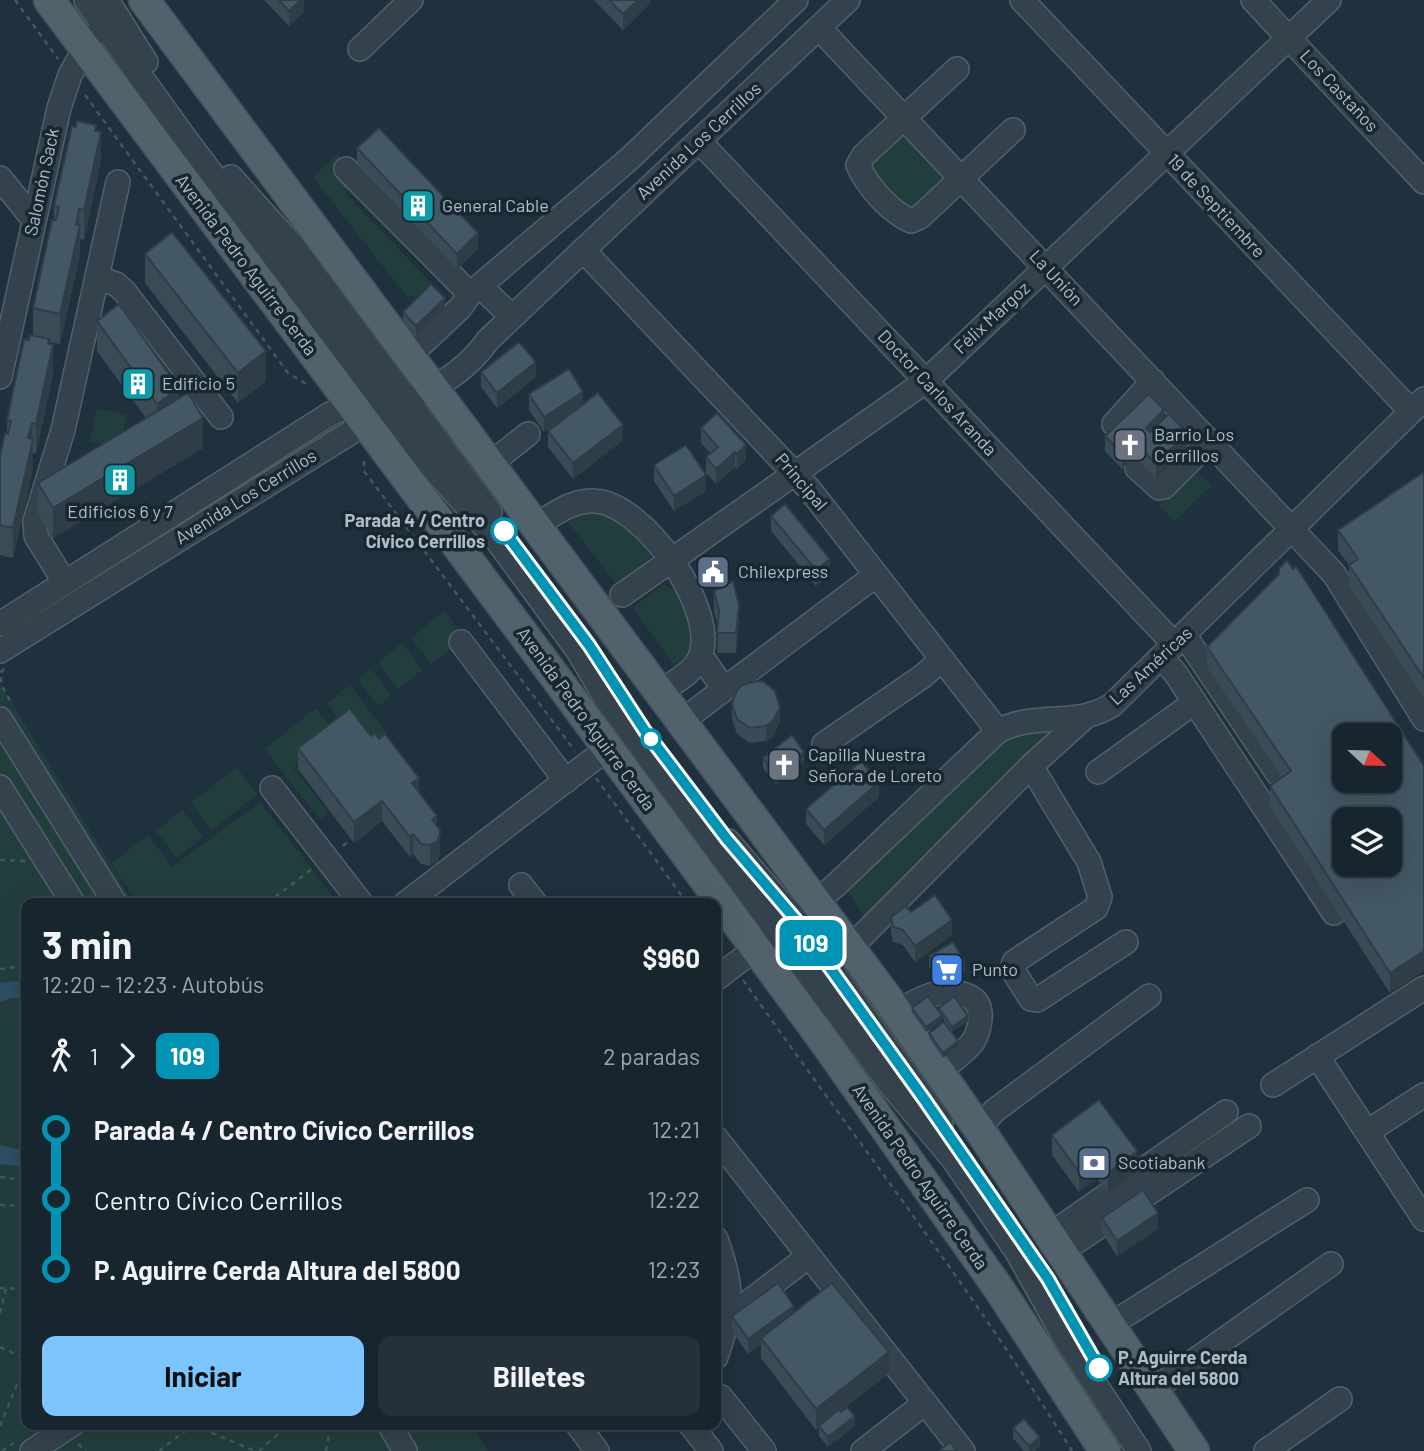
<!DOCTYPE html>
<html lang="es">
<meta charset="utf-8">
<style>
:root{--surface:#17252e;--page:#24313a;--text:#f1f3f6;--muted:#9ea5aa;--line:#36424a;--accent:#7dc5ff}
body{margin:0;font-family:Barlow,sans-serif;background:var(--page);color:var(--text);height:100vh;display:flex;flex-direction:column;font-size:26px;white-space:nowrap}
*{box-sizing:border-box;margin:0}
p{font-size:23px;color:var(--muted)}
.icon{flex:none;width:38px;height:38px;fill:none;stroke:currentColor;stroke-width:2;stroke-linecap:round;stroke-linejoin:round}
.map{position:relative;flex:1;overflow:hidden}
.drawer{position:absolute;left:21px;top:898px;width:700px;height:532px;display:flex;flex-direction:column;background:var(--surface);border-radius:14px;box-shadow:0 7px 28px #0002,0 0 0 2px var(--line)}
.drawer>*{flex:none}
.badge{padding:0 14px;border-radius:10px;font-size:24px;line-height:46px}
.needle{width:46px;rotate:112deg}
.buttons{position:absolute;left:1332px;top:723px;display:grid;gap:14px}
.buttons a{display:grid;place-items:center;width:70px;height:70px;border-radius:14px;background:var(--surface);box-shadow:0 7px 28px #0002,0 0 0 2px var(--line);font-size:35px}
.map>.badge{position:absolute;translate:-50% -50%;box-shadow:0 0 0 4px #fff}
.legs{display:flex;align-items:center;gap:10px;height:77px;padding:0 21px;font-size:23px}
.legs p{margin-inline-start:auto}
.overview{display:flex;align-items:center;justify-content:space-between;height:119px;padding:0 21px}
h1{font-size:38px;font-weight:700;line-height:52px}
.cta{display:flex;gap:14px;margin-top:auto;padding:14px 21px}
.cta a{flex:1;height:80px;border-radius:14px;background:var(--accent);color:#111;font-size:28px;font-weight:700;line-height:80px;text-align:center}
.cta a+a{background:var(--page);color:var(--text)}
ul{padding:0 21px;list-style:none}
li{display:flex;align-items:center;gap:24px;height:70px;font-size:26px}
li i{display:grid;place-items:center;width:10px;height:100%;margin:0 9px;background:currentColor}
li i::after{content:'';width:18px;height:18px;margin:-9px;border:5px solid;border-radius:50%;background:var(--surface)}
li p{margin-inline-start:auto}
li:first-child i{background:linear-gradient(#0000 50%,currentColor 0)}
li:last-child i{background:linear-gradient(currentColor 50%,#0000 0)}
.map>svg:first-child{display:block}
</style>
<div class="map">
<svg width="1424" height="1451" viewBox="0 0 1424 1451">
<rect width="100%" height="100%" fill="#1f313d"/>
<!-- green -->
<g fill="#223e3c">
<polygon points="903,125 953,178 915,214 903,213 866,160"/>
<polygon points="339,152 338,171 353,185 345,193 437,289 422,303 411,295 408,298 313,177"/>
<polygon points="97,408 127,415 119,448 90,441"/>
<polygon points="1195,469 1211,486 1175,521 1159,505"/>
<polygon points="590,508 609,510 651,549 650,558 616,583 568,522"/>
<path d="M663,585l15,6c6,14 20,38 15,54 -3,9 -12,15 -19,21l-41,-59z"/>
<polygon points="444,611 465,637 431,664 411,638"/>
<polygon points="402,643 422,670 398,689 378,662"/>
<polygon points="371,669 392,696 378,706 358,679"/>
<polygon points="0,683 134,903 26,903 26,1424 471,1425 488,1451 0,1451"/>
<polygon points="350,685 387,734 375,743 345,729 327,703"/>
<polygon points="316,708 336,734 293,768 328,813 320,819 264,749"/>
<polygon points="1055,726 866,920 845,886 997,740"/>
<polygon points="237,768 257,795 212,830 191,802"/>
<polygon points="260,802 338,903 137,903 111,863 148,835 172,867"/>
<polygon points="182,810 203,837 177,858 156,831"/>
</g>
<!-- water -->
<g fill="#2f4e64">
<polygon points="16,981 26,982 26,998 11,998 0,1002 0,983"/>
<polygon points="0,1145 16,1149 26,1148 26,1167 0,1164"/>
</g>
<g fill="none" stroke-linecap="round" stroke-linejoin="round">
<defs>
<g id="minor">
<polyline points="86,0 182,134 428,462 499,543 578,651 605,697 890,1084 953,1159 1017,1252 1065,1338 1139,1451"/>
<polyline points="107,0 146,62"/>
<polyline points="1022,0 1411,411"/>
<polyline points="1253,0 1424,182"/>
<polyline points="819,28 1334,574 1424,719"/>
<polyline points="360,49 411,0"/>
<path d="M957,69l-93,86 -6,10c9,21 32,47 53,56l9,-4 93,-87"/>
<polyline points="699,141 1175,645"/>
<polyline points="346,169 470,294 460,308 408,357"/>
<polyline points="231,177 291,244 490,512"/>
<polyline points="0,178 34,220"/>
<polyline points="583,250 810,490 998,731"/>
<polyline points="97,278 116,284 124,291 221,417"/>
<polyline points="480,286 512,317"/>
<polyline points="470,294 627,161 796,0"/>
<polyline points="0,377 59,108 70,75 91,37"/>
<path d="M419,394c28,-12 51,-28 69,-54l360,-340"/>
<polyline points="1114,424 1153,381"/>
<polyline points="489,465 528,434"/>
<polyline points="1137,468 1159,488 1164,487 1210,441"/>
<path d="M536,526c17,-11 35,-26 58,-25 49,1 125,109 106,156 -6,15 -27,26 -40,35"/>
<polyline points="65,583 36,536 35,521 63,430 118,182"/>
<polyline points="622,595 926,381 1329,0"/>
<polyline points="0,624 330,414 365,398"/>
<polyline points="1185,636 1278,774"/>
<polyline points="461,642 566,781"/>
<polyline points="0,651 379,415"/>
<polyline points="701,656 724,689"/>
<polyline points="1162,658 1176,674 1334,913"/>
<polyline points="0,719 115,903"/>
<polyline points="682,721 876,575"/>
<polyline points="824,744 923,676 942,659"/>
<polyline points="1031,766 1089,862 1100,897 1096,908 1014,962 1012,969 1031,999 1037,1000 1126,942"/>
<polyline points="1098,772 1195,702"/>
<polyline points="0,787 73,903"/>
<polyline points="272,788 361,903"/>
<polyline points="728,841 795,919 941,1123"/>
<polyline points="521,885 535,903"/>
<polyline points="406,903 608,748"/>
<path d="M805,911l31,-26 162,-154c37,-20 78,-3 114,-26l312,-306"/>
<polyline points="850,948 1031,766 1085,717"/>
<polyline points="716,979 769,938"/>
<path d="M897,1012c22,-13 45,-27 71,-16 7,3 11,8 12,16 1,10 -2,22 -8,31 -8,10 -23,20 -33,29"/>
<polyline points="1317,1056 1424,1219"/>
<polyline points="1273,1085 1424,988"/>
<polyline points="979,1129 994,1111 1149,996"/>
<polyline points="1367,1132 1424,1095"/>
<polyline points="716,1138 963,1451"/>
<polyline points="1050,1235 1226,1112"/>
<path d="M716,1239c18,50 17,68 0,118"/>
<polyline points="1061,1252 1249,1126"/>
<polyline points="729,1317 809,1256"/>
<polyline points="1110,1325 1307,1200"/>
<polyline points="1153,1390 1331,1264"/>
<polyline points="721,1397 764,1451"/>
<polyline points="389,1424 405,1451"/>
<polyline points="577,1424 597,1451"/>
<polyline points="690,1424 711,1451"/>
<polyline points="32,1451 73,1424"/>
<polyline points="863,1451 925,1403"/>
<polyline points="1266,1451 1340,1399"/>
</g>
<g id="major">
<polyline points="49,0 539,655 819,1034 999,1289 1105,1451"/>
<polyline points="144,0 885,995 979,1129 1194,1451"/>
</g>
</defs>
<!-- minor casing -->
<use href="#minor" stroke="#52606b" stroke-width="26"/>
<!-- major casing -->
<use href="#major" stroke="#404e59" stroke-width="33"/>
<!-- path -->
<g stroke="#3f5a59" stroke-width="2.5" stroke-dasharray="5 5" stroke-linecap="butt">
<polyline points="15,0 58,59"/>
<polyline points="85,95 288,373 308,385"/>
<polyline points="364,461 364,471 575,751"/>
<polyline points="4,669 0,673 2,686 12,704"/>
<polyline points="596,778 687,903"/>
<polyline points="343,846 350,840"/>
<polyline points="0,860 25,861"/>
<polyline points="267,903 312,869"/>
<polyline points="716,942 721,949"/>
<polyline points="0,969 26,966"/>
<path d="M743,980c111,157 228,308 329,471"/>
<polyline points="0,1177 26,1180"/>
<polyline points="0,1205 26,1206"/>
<polyline points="0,1288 26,1289"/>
<polyline points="0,1313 6,1289"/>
<polyline points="0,1347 26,1359"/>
<polyline points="20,1356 26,1341"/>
<polyline points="193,1425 255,1451"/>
<polyline points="0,1426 26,1363"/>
<polyline points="78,1444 86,1451"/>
<polyline points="2,1451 14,1443"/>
<polyline points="159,1451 193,1425"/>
<polyline points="259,1451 289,1424"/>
<polyline points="326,1451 331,1424"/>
</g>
<!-- minor -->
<use href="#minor" stroke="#34424d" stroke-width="23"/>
<!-- major -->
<use href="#major" stroke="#51626d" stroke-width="30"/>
</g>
<!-- wall -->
<g fill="#3a4b56">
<polygon points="264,0 304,0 304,12 289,26"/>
<polygon points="594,0 650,0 650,3 623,30"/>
<polygon points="96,131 101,161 84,240 80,239 80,255 60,344 49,342 53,375 36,453 33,453 33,469 13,558 0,555 0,456 7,434 7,420 29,340 33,336 33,308 54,220 54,206"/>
<polygon points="357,148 478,249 457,269 357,163"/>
<polygon points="145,254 266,381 238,403 145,283"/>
<polygon points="445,308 416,336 403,322 403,312"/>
<polygon points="97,321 179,398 203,448 53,538 38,513 38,483 146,418 97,351"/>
<polygon points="481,372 536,377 497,408 481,387"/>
<polygon points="529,394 583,404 623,440 573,479 548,447 548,431 564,419 544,432 529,410"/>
<polygon points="1164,418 1187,449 1156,479 1135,457 1122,469 1105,451 1105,436"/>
<polygon points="701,428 746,460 737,469 735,467 716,484 706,473 706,457 710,453 701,443"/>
<polygon points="654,465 706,491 674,511 654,481"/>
<polygon points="1424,472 1424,698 1349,585 1349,565 1338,550 1338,530"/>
<polygon points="771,516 830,574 816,586 771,531"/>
<polygon points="714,591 739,625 736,653 717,653 718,626 714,612"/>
<polygon points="1207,647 1424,766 1390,993 1270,807 1270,786 1282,778 1207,667"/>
<polygon points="732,704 780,722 773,737 766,741 750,743 737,734 732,719"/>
<polygon points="371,736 419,791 437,825 440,855 437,862 430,866 421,864 413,854 410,857 382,821 354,843 298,769 298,748"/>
<polygon points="763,758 804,762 776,784 763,768"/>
<polygon points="879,797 824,845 806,824 806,809"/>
<polygon points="911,912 952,935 915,962 903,945 893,942 891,932 891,917"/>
<polygon points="929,956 965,973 941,988 929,967"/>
<polygon points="912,1008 939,1011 939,1008 968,1021 952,1032 942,1017 942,1021 926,1032 912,1013"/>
<polygon points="929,1033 958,1046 943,1058 929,1038"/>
<polygon points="1052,1135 1137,1172 1108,1194 1097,1179 1079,1192 1052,1155"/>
<polygon points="1102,1218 1158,1229 1117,1256 1102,1233"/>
<polygon points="794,1312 889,1373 840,1411 855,1426 828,1447 819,1436 819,1427 816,1430 761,1358 761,1345 748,1354 732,1331 732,1316"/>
<polygon points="1013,1428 1040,1447 1035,1451 1024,1451 1013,1438"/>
</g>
<!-- shaded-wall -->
<g fill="#2f3d46">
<polygon points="301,0 304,0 304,12 289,26 289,11"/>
<polygon points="638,0 650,0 650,3 623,30 623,14"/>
<polygon points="96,125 96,152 101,132 101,161 84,240 84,210"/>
<polygon points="79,209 80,255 60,344 60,314"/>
<polygon points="478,233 478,249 457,269 457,254"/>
<polygon points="445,298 445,308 416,336 416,326"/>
<polygon points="49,339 49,366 53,345 53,375 36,453 36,424"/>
<polygon points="266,351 266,381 238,403 238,373"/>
<polygon points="536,362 536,377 497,408 497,393"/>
<polygon points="179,388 179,417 157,434 157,404"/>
<polygon points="583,392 583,407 544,432 544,417"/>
<polygon points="1164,410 1164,426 1146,443 1146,428"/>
<polygon points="203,418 203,448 53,538 53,508"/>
<polygon points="32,423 33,469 13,558 13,528"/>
<polygon points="623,425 623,440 573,479 573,463"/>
<polygon points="1187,433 1187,449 1156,479 1156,464"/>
<polygon points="1135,442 1135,457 1122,469 1122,454"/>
<polygon points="746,445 746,460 737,469 737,454"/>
<polygon points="735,452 735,467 716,484 716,469"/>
<polygon points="706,475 706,491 674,511 674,496"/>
<polygon points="830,559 830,574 816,586 816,570"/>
<polygon points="739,605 739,625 736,653 736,633"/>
<polygon points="780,707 780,722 773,737 766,741 766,726"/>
<polygon points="804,752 804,762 776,784 776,774"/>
<polygon points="419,778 419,798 412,783"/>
<polygon points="879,782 879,797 824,845 824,830"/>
<polygon points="382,801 382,821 354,843 354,822"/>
<polygon points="437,816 437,836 432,819"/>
<polygon points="413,834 413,854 410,857 410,837"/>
<polygon points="440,835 440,855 437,862 430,866 430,845"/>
<polygon points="952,920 952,935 915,962 915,946"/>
<polygon points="1424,951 1424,971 1390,993 1390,973"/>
<polygon points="965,963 965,973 941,988 941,977"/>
<polygon points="942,1016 942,1021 926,1032 926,1027"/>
<polygon points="968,1016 968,1021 952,1032 952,1027"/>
<polygon points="958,1041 958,1046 943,1058 943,1053"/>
<polygon points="1137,1151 1137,1172 1108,1194 1108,1173"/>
<polygon points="1097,1158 1097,1179 1079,1192 1079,1172"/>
<polygon points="1158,1213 1158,1229 1117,1256 1117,1241"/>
<polygon points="794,1306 794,1321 761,1338 761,1345 748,1354 748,1339"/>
<polygon points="889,1352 889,1373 816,1430 816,1409"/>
<polygon points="855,1416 855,1426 828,1447 828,1437"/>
<polygon points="1040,1437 1040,1447 1035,1451 1029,1451 1029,1446"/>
</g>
<!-- building -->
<g fill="#435764" stroke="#2f3d46" stroke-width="2" fill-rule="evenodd">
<polygon points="279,0 301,0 289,11"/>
<polygon points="609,0 638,0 623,14"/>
<polygon points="77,121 96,125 95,131 101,132 84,210 79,209 76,225 80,225 60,314 33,308 52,220 56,220 59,207 54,206 72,126 76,127"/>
<polygon points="379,128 478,233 457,254 357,148"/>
<polygon points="172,232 266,351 238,373 145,254"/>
<polygon points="431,284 445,298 416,326 403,312"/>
<polygon points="119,304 179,388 157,404 97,321"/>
<polygon points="30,335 49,339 48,344 53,345 36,424 32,423 28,438 33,439 13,528 0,525 0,456 5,433 8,434 11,421 7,420 24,339 29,340"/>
<polygon points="519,342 536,362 497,393 481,372"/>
<polygon points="569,369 583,392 544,417 529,394"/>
<polygon points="188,393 203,418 53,508 38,483"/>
<polygon points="598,393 623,425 573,463 548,431"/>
<polygon points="1149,394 1164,410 1146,428 1150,432 1169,414 1187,433 1156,464 1135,442 1122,454 1105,436"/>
<polygon points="717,413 746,445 737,454 735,452 716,469 706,457 718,447 701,428"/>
<polygon points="686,445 706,475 674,496 654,465"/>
<polygon points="1424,472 1424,678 1349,565 1358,559 1338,530"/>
<polygon points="785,504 830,559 816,570 771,516"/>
<path d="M1287,560l6,9 3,-3 128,200v185l-34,22 -120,-187 21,-15 -84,-124 72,-73v-5zM1344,735h46v45h-46zM1344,819h46v45h-46z"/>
<polygon points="733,581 739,605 736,633 717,633 719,610 714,591"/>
<polygon points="757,681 764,682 775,691 780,707 773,721 766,726 750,728 737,719 732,704 737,690 742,685"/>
<polygon points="350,709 371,736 375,733 379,739 385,734 419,778 412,783 437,816 432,819 440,830 440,835 437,842 430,845 421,844 413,834 410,837 382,801 354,822 298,748"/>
<polygon points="792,735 804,752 776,774 763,758"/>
<polygon points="861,761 879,782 824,830 806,809"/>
<polygon points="935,895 952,920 915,946 903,930 893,927 891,917 906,906 911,912"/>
<polygon points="953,942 965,963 941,977 929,956"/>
<polygon points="928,996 942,1016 926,1027 912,1008"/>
<polygon points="954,996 968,1016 952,1027 939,1008"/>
<polygon points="944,1022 958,1041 943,1053 929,1033"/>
<polygon points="1099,1100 1137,1151 1108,1173 1097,1158 1079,1172 1052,1135"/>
<polygon points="1143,1190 1158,1213 1117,1241 1102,1218"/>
<polygon points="778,1283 794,1306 748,1339 732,1316"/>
<polygon points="832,1283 889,1352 816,1409 761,1338"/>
<polygon points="847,1407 855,1416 828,1437 819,1426 839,1409 841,1412"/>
<polygon points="1024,1419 1040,1437 1029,1446 1013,1428"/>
<polygon points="950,1442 957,1451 939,1451"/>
</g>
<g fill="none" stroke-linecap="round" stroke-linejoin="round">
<defs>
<polyline id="line-1" points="504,531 589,645 645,731 726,838 795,919 924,1099 1048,1279 1099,1368"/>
</defs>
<!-- line-1 casing -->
<use href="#line-1" stroke="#fff" stroke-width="16"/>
<!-- line-1 -->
<use href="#line-1" stroke="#0093b3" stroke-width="10"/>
</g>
<!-- icons -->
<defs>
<symbol id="building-square" viewBox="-11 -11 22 22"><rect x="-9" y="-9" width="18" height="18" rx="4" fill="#0f9aa8" stroke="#192731"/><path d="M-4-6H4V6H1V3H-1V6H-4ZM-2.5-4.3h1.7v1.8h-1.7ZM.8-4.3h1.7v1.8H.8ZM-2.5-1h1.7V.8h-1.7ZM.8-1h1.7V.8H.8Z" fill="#fff"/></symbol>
<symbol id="church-square" viewBox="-11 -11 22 22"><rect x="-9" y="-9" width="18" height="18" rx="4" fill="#6b7280" stroke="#192731"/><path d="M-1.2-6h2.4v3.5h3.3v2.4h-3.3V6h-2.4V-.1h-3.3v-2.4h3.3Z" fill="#fff"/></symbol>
<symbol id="civic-square" viewBox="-11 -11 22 22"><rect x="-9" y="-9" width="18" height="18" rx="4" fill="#5c6f8a" stroke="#192731"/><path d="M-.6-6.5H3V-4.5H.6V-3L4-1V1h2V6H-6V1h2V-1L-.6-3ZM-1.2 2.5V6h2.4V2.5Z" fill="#fff"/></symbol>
<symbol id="supermarket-square" viewBox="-11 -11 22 22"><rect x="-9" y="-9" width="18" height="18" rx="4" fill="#3f7fe0" stroke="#192731"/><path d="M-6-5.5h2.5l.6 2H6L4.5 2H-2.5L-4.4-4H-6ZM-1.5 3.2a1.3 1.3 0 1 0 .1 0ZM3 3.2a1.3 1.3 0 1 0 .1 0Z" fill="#fff"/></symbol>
<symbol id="bank-square" viewBox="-11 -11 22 22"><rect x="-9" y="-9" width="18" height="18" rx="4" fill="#5c6f8a" stroke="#192731"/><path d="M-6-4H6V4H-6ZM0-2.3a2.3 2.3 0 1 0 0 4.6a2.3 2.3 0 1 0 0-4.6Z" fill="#fff"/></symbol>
</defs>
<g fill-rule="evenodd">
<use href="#building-square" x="399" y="187" width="38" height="38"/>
<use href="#building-square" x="119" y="365" width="38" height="38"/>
<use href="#church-square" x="1111" y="426" width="38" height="38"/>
<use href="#building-square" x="101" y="461" width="38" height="38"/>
<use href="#civic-square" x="694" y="553" width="38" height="38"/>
<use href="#church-square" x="765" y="746" width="38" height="38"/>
<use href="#supermarket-square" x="928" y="951" width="38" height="38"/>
<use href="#bank-square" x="1075" y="1144" width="38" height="38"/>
</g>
<!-- markers -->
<g fill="#fff" stroke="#0093b3" stroke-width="3.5">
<circle cx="504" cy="531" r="12"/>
<circle cx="651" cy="739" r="9"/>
<circle cx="1099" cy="1368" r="12"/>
</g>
<g text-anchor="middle" stroke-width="7" stroke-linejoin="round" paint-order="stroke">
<!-- street labels -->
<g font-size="18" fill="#afbdc9" stroke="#192731">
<text transform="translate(1339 91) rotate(47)" y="6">Los Castaños</text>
<text transform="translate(699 141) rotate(-43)" y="6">Avenida Los Cerrillos</text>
<text transform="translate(42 182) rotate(-78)" y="6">Salomón Sack</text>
<text transform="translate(1216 206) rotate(47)" y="6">19 de Septiembre</text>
<text transform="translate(246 265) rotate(53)" y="6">Avenida Pedro Aguirre Cerda</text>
<text transform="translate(1056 278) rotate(47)" y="6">La Unión</text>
<text transform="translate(992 318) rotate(-43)" y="6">Félix Margoz</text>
<text transform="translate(937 393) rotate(47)" y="6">Doctor Carlos Aranda</text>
<text transform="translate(801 482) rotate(49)" y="6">Principal</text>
<text transform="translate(246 497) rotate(-32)" y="6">Avenida Los Cerrillos</text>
<text transform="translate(1151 666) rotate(-43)" y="6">Las Américas</text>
<text transform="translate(586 719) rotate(54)" y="6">Avenida Pedro Aguirre Cerda</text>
<text transform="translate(920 1177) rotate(55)" y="6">Avenida Pedro Aguirre Cerda</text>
</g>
<!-- poi labels -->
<g font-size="18" fill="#afbdc9" stroke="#192731" text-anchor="start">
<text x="442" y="212">General Cable</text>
<text x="162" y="390">Edificio 5</text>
<text x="1154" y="441">Barrio Los<tspan x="1154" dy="21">Cerrillos</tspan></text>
<text x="120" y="518" text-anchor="middle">Edificios 6 y 7</text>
<text x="738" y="578">Chilexpress</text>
<text x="808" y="761">Capilla Nuestra<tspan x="808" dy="21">Señora de Loreto</tspan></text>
<text x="972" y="976">Punto</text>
<text x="1118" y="1169">Scotiabank</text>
</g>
<!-- stop labels -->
<g font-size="18" font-weight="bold" fill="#afbdc9" stroke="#192731" text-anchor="end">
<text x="485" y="527">Parada 4 / Centro<tspan x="485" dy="21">Cívico Cerrillos</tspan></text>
<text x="1118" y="1364" text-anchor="start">P. Aguirre Cerda<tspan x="1118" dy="21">Altura del 5800</tspan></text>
</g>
</g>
</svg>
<div class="buttons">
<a><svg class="needle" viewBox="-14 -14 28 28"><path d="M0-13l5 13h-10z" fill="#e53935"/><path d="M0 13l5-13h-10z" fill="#9ea5aa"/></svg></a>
<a><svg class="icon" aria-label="layers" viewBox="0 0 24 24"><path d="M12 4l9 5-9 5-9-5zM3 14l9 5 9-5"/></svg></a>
</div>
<b class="badge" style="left:811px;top:943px;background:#0093b3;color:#fff">109</b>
<section class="drawer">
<div class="overview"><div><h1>3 min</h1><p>12:20 – 12:23 · Autobús</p></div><b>$960</b></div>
<div class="legs"><svg class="icon" aria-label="walk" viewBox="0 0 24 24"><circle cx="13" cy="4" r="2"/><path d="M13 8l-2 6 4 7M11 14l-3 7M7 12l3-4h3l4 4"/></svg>1<svg class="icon" aria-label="forward" viewBox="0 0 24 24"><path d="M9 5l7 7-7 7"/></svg><b class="badge" style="background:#0093b3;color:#fff">109</b><p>2 paradas</p></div>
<ul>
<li><i style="color:#0093b3"></i><b>Parada 4 / Centro Cívico Cerrillos</b><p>12:21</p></li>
<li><i style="color:#0093b3"></i><span>Centro Cívico Cerrillos</span><p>12:22</p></li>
<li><i style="color:#0093b3"></i><b>P. Aguirre Cerda Altura del 5800</b><p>12:23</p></li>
</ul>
<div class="cta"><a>Iniciar</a><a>Billetes</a></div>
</section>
</div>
